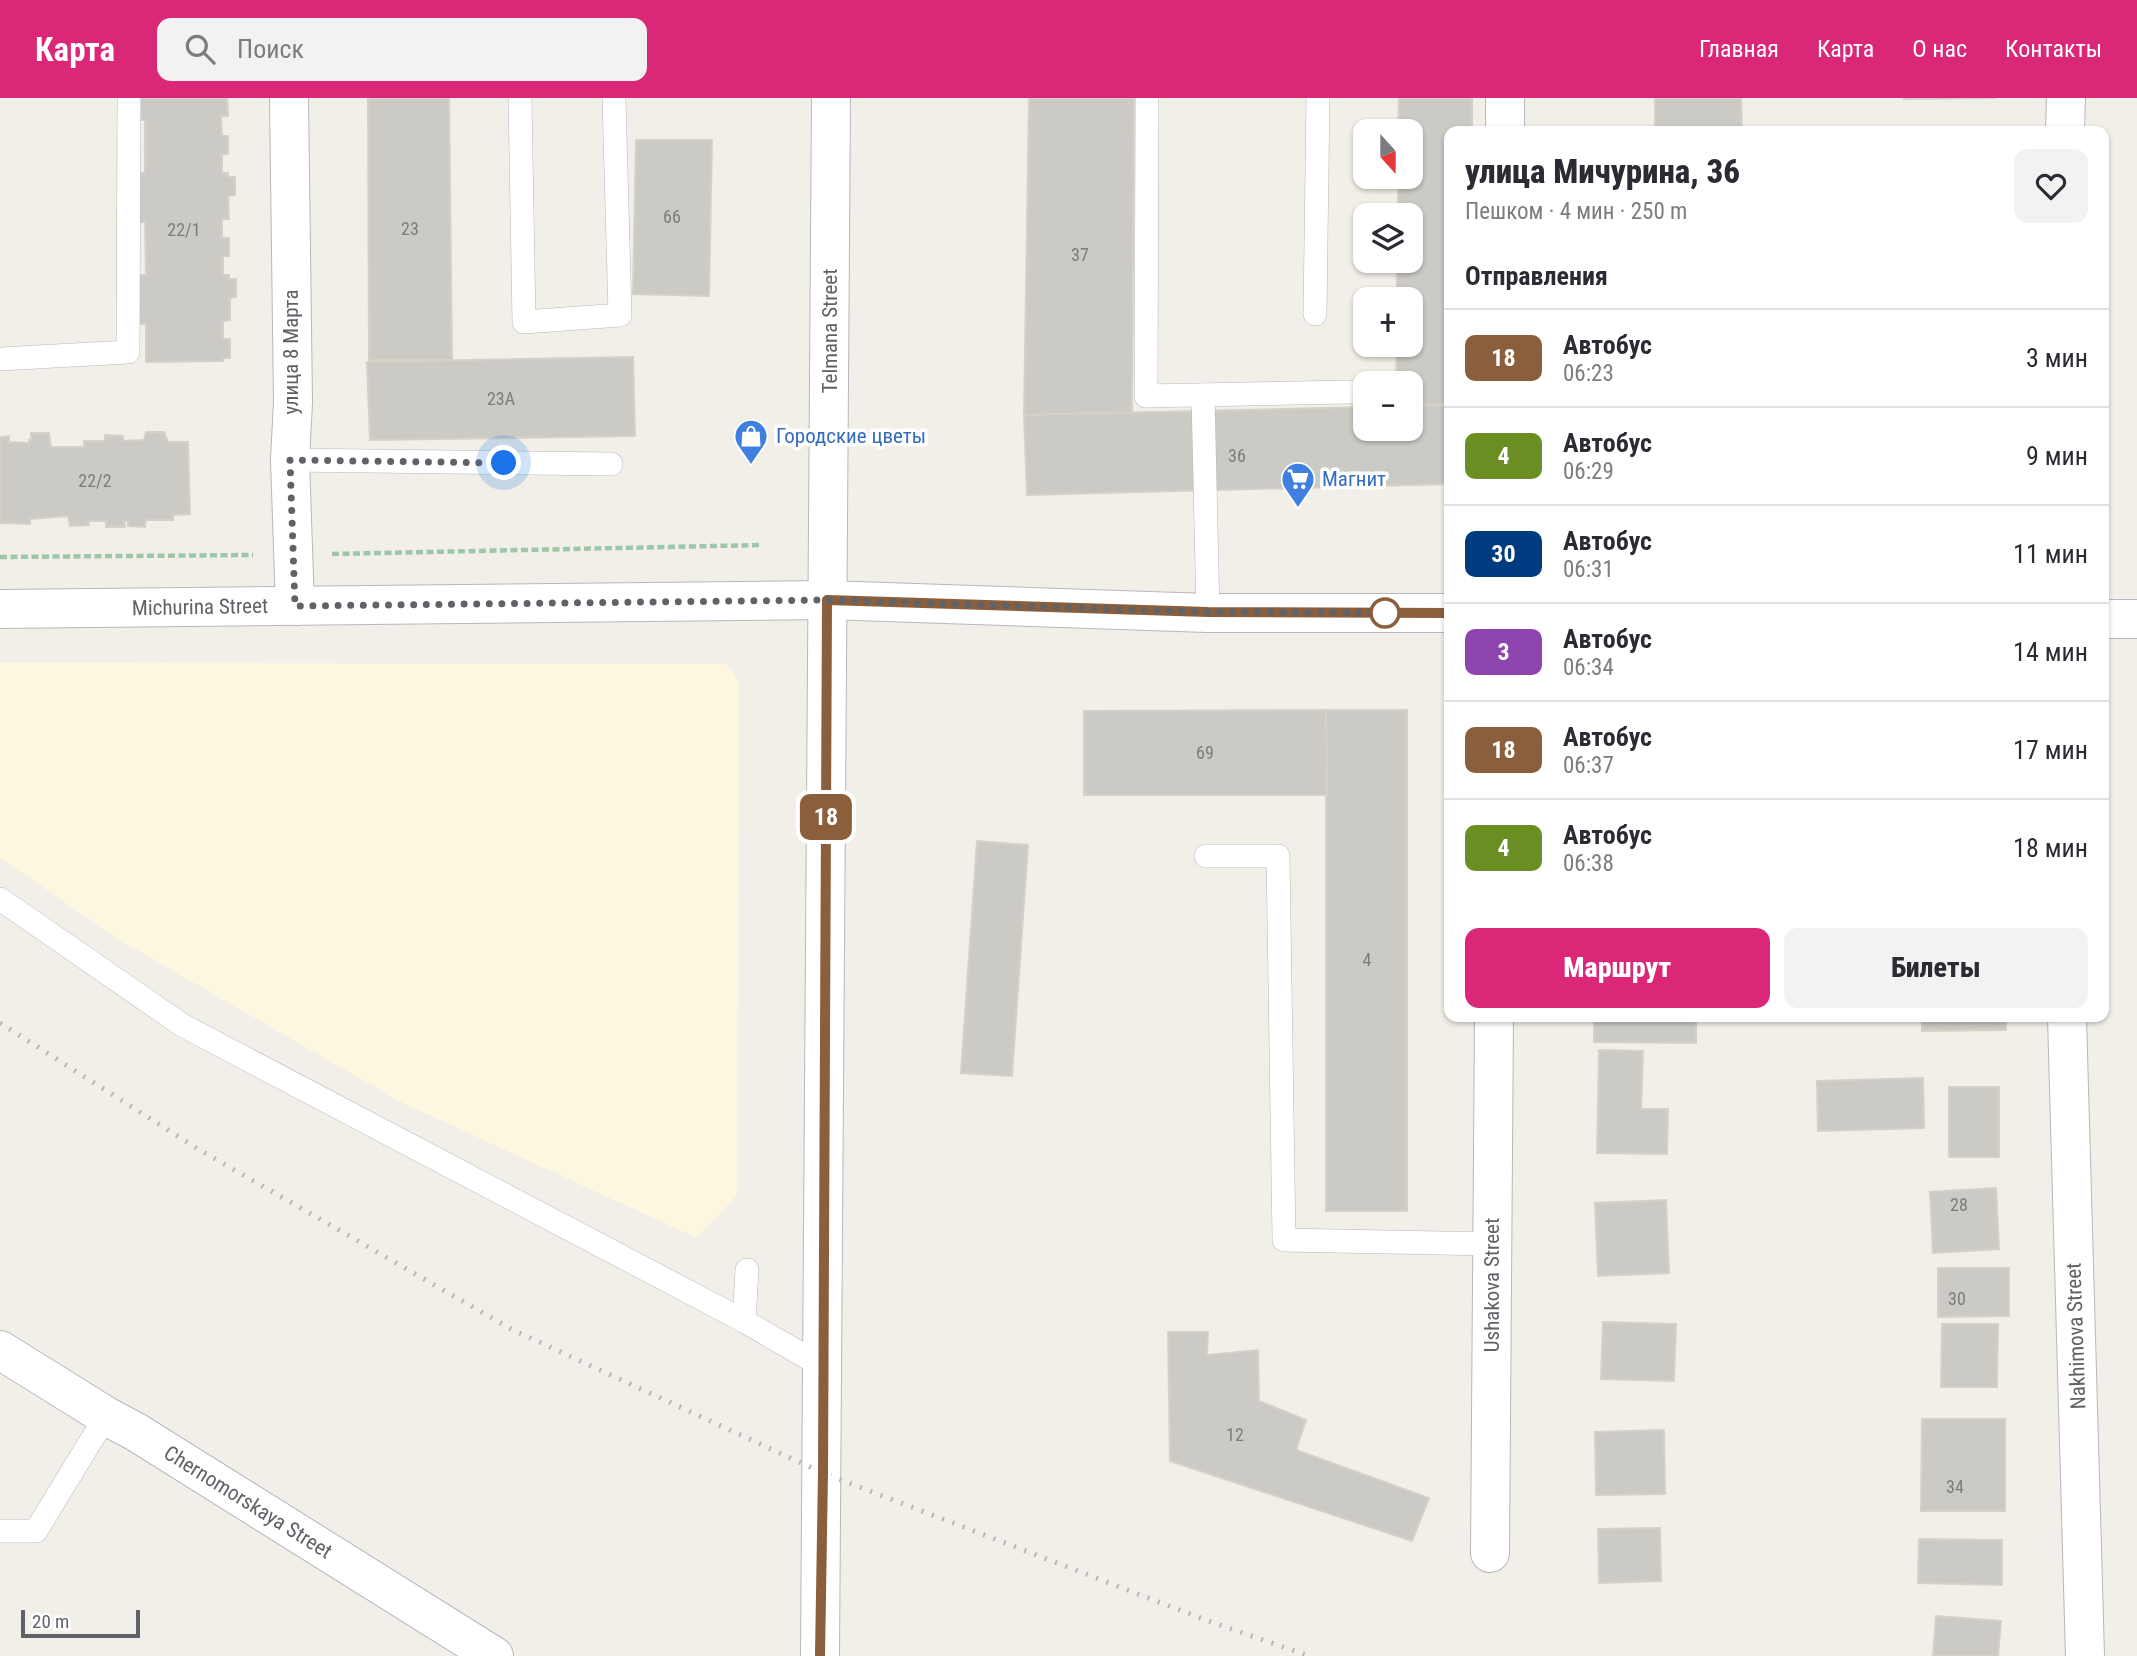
<!DOCTYPE html>
<html lang="ru">
<meta charset="utf-8">
<style>
:root{--surface:#fff;--page:#f2f2f3;--text:#2b2b33;--muted:#7c7c81;--line:#e1e1e2;--accent:#db2777}
body{margin:0;font-family:"Roboto Condensed",sans-serif;background:var(--page);color:var(--text);height:100vh;display:flex;flex-direction:column;font-size:26px;white-space:nowrap}
*{box-sizing:border-box;margin:0}
p{font-size:23px;color:var(--muted)}
.icon{flex:none;width:38px;height:38px;fill:none;stroke:currentColor;stroke-width:2;stroke-linecap:round;stroke-linejoin:round}
.map{position:relative;flex:1;overflow:hidden}
.panel{position:absolute;left:1444px;top:28px;width:665px;height:896px;display:flex;flex-direction:column;background:var(--surface);border-radius:14px;box-shadow:0 2px 5px #0004}
.panel>*{flex:none}
.badge{padding:0 14px;border-radius:10px;font-size:24px;line-height:46px}
.needle{width:46px;rotate:159deg}
.fabs{position:absolute;left:1353px;top:21px;display:grid;gap:14px}
.fabs a{display:grid;place-items:center;width:70px;height:70px;border-radius:14px;background:var(--surface);box-shadow:0 2px 5px #0004;font-size:35px}
.scale{position:absolute;left:21px;bottom:18px;width:119px;box-sizing:border-box;padding-left:7px;border:4px solid #5f6368;border-top:0;font-size:19px;line-height:24px;white-space:nowrap;color:#5f6368;-webkit-text-stroke:5px #fff;paint-order:stroke}
.you{position:absolute;width:35px;height:35px;margin:-18px;border:5px solid #fff;border-radius:50%;background:#1a73e8;box-shadow:0 0 0 10px #1a73e833}
.map>.badge{position:absolute;translate:-50% -50%;box-shadow:0 0 0 4px #fff}
h2{padding:0 21px;font-size:26px;line-height:63px}
.round{display:grid;place-items:center;flex:none;width:74px;height:74px;border-radius:14px;background:var(--page)}
.head{display:flex;align-items:center;justify-content:space-between;height:119px;padding:0 21px}
h1{font-size:33px;font-weight:800;line-height:52px}
.cta{display:flex;gap:14px;margin-top:auto;padding:14px 21px}
.cta a{flex:1;height:80px;border-radius:14px;background:var(--accent);color:#fff;font-size:28px;font-weight:800;line-height:80px;text-align:center}
.cta a+a{background:var(--page);color:var(--text)}
ul{padding:0;list-style:none}
li{display:flex;align-items:center;gap:21px;height:98px;padding:0 21px;border-top:2px solid var(--line)}
li div{flex:1}
li b{display:block;font-size:26px}
li em{font-style:normal}
li .badge{min-width:77px;font-weight:700;text-align:center}
header{display:flex;align-items:center;gap:42px;box-sizing:border-box;height:98px;padding:0 35px;background:var(--accent);color:#fff}
header strong{font-size:33px}
nav{display:flex;gap:38px;margin-inline-start:auto;font-size:24px}
.search{width:490px;height:63px;background:var(--page);display:flex;align-items:center;gap:18px;box-sizing:border-box;padding:0 24px;border-radius:14px;color:var(--muted);font-size:26px}
.map>svg:first-child{display:block}
</style>
<header>
<strong>Карта</strong>
<div class="search"><svg class="icon" aria-label="search" viewBox="0 0 24 24"><circle cx="10" cy="10" r="6"/><path d="M15 15l6 6"/></svg>Поиск</div>
<nav><a>Главная</a><a>Карта</a><a>О нас</a><a>Контакты</a></nav>
</header>
<div class="map">
<svg width="2137" height="1558" viewBox="0 0 2137 1558">
<rect width="100%" height="100%" fill="#f1efe8"/>
<!-- commercial -->
<polygon fill="#fef7e0" points="0,565 726,566 739,583 737,1097 697,1140 401,1004 125,845 0,760"/>
<!-- building -->
<g fill="#cccac5" stroke="#d6d1c6" stroke-width="2">
<polygon points="132,0 227,0 228,18 221,18 222,38 228,38 228,56 222,56 222,75 228,75 228,79 235,79 235,97 228,98 229,121 222,121 222,140 229,140 229,158 223,158 223,177 229,177 229,181 236,181 236,199 230,200 230,222 223,223 223,241 230,241 230,260 223,260 223,263 146,264 146,226 140,226 139,222 139,177 146,177 145,124 139,124 139,75 145,75 145,22 138,22"/>
<polygon points="368,0 449,0 452,262 369,262"/>
<polygon points="1029,0 1134,0 1132,314 1024,317"/>
<polygon points="1399,0 1472,0 1472,33 1449,33 1449,306 1410,306 1410,285 1396,285 1397,247 1410,247 1410,201 1397,201 1397,163 1410,163 1410,117 1398,117 1398,79 1410,79 1410,33 1398,33"/>
<polygon points="1655,0 1741,0 1742,33 1655,33"/>
<polygon points="1904,0 1996,0 1904,1"/>
<polygon points="636,42 712,42 709,198 633,196"/>
<polygon points="633,259 635,338 370,342 367,264"/>
<polygon points="1449,307 1449,386 1027,397 1024,317 1365,309 1365,331 1410,331 1410,308"/>
<polygon points="146,334 164,334 168,344 188,344 190,416 173,417 173,422 146,422 145,429 128,428 128,423 124,423 125,429 106,429 106,423 88,423 89,427 70,428 68,418 30,421 30,426 0,425 0,339 9,338 9,344 29,345 29,342 31,342 31,335 49,335 51,349 84,349 84,343 105,343 105,337 123,338 123,343 144,342"/>
<rect x="1326" y="612" width="81" height="501"/>
<polygon points="1326,612 1327,697 1084,697 1084,613"/>
<polygon points="977,743 1028,747 1012,978 961,975"/>
<polygon points="1594,919 1696,919 1696,945 1594,944"/>
<polygon points="1922,919 2006,919 2006,932 1922,933"/>
<polygon points="1599,952 1643,953 1641,1011 1668,1011 1667,1056 1597,1055"/>
<polygon points="1923,980 1924,1030 1818,1033 1817,983"/>
<rect x="1949" y="989" width="50" height="70"/>
<polygon points="1996,1090 1999,1151 1933,1155 1930,1094"/>
<polygon points="1666,1102 1669,1175 1598,1178 1595,1105"/>
<polygon points="1938,1170 2009,1170 2009,1218 1938,1219"/>
<polygon points="1603,1224 1676,1226 1674,1283 1601,1281"/>
<polygon points="1942,1226 1998,1226 1997,1289 1941,1289"/>
<polygon points="1168,1234 1208,1234 1207,1257 1258,1252 1259,1303 1306,1322 1296,1352 1429,1400 1412,1443 1170,1363"/>
<polygon points="1922,1321 2005,1321 2005,1413 1921,1413"/>
<polygon points="1664,1332 1665,1396 1596,1397 1595,1334"/>
<polygon points="1660,1430 1661,1483 1599,1485 1598,1431"/>
<polygon points="1919,1441 2002,1442 2002,1487 1918,1485"/>
<polygon points="1936,1518 2001,1523 1998,1558 1933,1558"/>
</g>
<g fill="none" stroke-linecap="round" stroke-linejoin="round">
<defs>
<g id="service">
<polyline points="520,0 524,224 620,217 614,0"/>
<polyline points="1147,0 1146,298 1349,294"/>
<polyline points="1315,216 1318,0"/>
<polyline points="0,261 128,254 129,0"/>
<polyline points="1203,297 1208,515"/>
<polyline points="290,362 611,366"/>
<polyline points="1206,758 1278,758 1284,1142 1492,1146"/>
<polyline points="0,801 182,927 744,1223 747,1172"/>
<polyline points="744,1223 822,1268"/>
<polyline points="0,1433 36,1433 106,1318"/>
</g>
<g id="minor">
<polyline points="289,0 293,304 290,362 295,508"/>
<polyline points="1505,33 1505,0"/>
<polyline points="2065,33 2066,0"/>
<polyline points="0,511 827,502"/>
<polyline points="2067,919 2085,1558"/>
<polyline points="0,1252 106,1318 136,1334 494,1558"/>
<polyline points="1490,1455 1494,919"/>
</g>
<g id="tertiary">
<polyline points="827,502 1208,515 1449,515"/>
<polyline points="2104,521 2137,521"/>
<polyline points="820,1558 831,0"/>
</g>
</defs>
<!-- service casing -->
<use href="#service" stroke="#b5b8bc" stroke-width="24"/>
<!-- minor casing -->
<use href="#minor" stroke="#b5b8bc" stroke-width="40"/>
<!-- tertiary casing -->
<use href="#tertiary" stroke="#b5b8bc" stroke-width="40"/>
<!-- path -->
<g stroke="#9cc7a9" stroke-width="4.5" stroke-dasharray="7 3.5" stroke-linecap="butt">
<polyline points="332,456 762,447"/>
<polyline points="0,459 253,457"/>
</g>
<!-- service -->
<use href="#service" stroke="#fff" stroke-width="23"/>
<!-- minor -->
<use href="#minor" stroke="#fff" stroke-width="38"/>
<!-- tertiary -->
<use href="#tertiary" stroke="#fff" stroke-width="38"/>
<!-- rail -->
<polyline stroke="#b6b7b8" stroke-width="5" stroke-dasharray="2 9" stroke-linecap="butt" points="0,925 198,1051 511,1231 823,1375 1203,1521 1309,1558"/>
</g>
<g fill="none" stroke-linecap="round" stroke-linejoin="round">
<defs>
<polyline id="line" points="820,1558 823,1375 827,502 1208,514 1449,515"/>
</defs>
<!-- line casing -->
<use href="#line" stroke="#fff" stroke-width="16"/>
<!-- line -->
<use href="#line" stroke="#8b5e3c" stroke-width="10"/>
<!-- walk -->
<polyline stroke="#5f6368" stroke-width="7" stroke-dasharray="0 12.6" points="504,365 290,362 295,508 827,502 1208,514 1395,515 1385,515"/>
</g>
<!-- icons -->
<defs>
<symbol id="shop-pin" viewBox="-11 -11 22 30"><path d="M0 17L-7.5 6A9.5 9.5 0 1 1 7.5 6Z" fill="#3f7fe0" stroke="#fff"/><path d="M-5-2.5h2.3a2.7 3.5 0 0 1 5.4 0H5L5.5 6h-11ZM-1.5-2.5h3a1.5 2.3 0 0 0-3 0Z" fill="#fff"/></symbol>
<symbol id="supermarket-pin" viewBox="-11 -11 22 30"><path d="M0 17L-7.5 6A9.5 9.5 0 1 1 7.5 6Z" fill="#3f7fe0" stroke="#fff"/><path d="M-6-5.5h2.5l.6 2H6L4.5 2H-2.5L-4.4-4H-6ZM-1.5 3.2a1.3 1.3 0 1 0 .1 0ZM3 3.2a1.3 1.3 0 1 0 .1 0Z" fill="#fff"/></symbol>
</defs>
<g fill-rule="evenodd">
<use href="#shop-pin" x="732" y="319" width="38" height="52"/>
<use href="#supermarket-pin" x="1279" y="362" width="38" height="52"/>
</g>
<!-- markers -->
<circle fill="#fff" stroke="#8b5e3c" stroke-width="3.5" cx="1385" cy="515" r="14"/>
<g text-anchor="middle" stroke-width="7" stroke-linejoin="round" paint-order="stroke">
<!-- number labels -->
<g font-size="18" fill="#7a7d7f">
<text x="672" y="125">66</text>
<text x="410" y="137">23</text>
<text x="184" y="138">22/1</text>
<text x="1080" y="163">37</text>
<text x="501" y="307">23А</text>
<text x="1237" y="364">36</text>
<text x="95" y="389">22/2</text>
<text x="1205" y="661">69</text>
<text x="1367" y="868">4</text>
<text x="1959" y="1113">28</text>
<text x="1957" y="1207">30</text>
<text x="1235" y="1343">12</text>
<text x="1955" y="1395">34</text>
</g>
<!-- street labels -->
<g font-size="21" fill="#5f6368" stroke="#fff">
<text transform="translate(830 233) rotate(-90)" y="7">Telmana Street</text>
<text transform="translate(291 254) rotate(-90)" y="7">улица 8 Марта</text>
<text transform="translate(200 509) rotate(-1)" y="7">Michurina Street</text>
<text transform="translate(1492 1187) rotate(-90)" y="7">Ushakova Street</text>
<text transform="translate(2076 1238) rotate(-92)" y="7">Nakhimova Street</text>
<text transform="translate(248 1404) rotate(32)" y="7">Chernomorskaya Street</text>
</g>
<!-- shop labels -->
<g font-size="21" fill="#366cbe" stroke="#fff" text-anchor="start">
<text x="776" y="345">Городские цветы</text>
<text x="1322" y="388">Магнит</text>
</g>
</g>
</svg>
<div class="fabs">
<a><svg class="needle" viewBox="-14 -14 28 28"><path d="M0-13l5 13h-10z" fill="#e53935"/><path d="M0 13l5-13h-10z" fill="#7c7c81"/></svg></a>
<a><svg class="icon" aria-label="layers" viewBox="0 0 24 24"><path d="M12 4l9 5-9 5-9-5zM3 14l9 5 9-5"/></svg></a>
<a>+</a>
<a>−</a>
</div>
<div class="scale">20 m</div>
<div class="you" style="left:504px;top:365px"></div>
<b class="badge" style="left:826px;top:719px;background:#8b5e3c;color:#fff">18</b>
<section class="panel">
<div class="head"><div><h1>улица Мичурина, 36</h1><p>Пешком · 4 мин · 250 m</p></div><a class="round"><svg class="icon" aria-label="heart" viewBox="0 0 24 24"><path d="M12 20l-8-8c-3-5 5-10 8-4 3-6 11-1 8 4z"/></svg></a></div>
<h2>Отправления</h2>
<ul>
<li><span class="badge" style="background:#8b5e3c;color:#fff">18</span><div><b>Автобус</b><p>06:23</p></div><em>3 мин</em></li>
<li><span class="badge" style="background:#6b8e23;color:#fff">4</span><div><b>Автобус</b><p>06:29</p></div><em>9 мин</em></li>
<li><span class="badge" style="background:#003b80;color:#fff">30</span><div><b>Автобус</b><p>06:31</p></div><em>11 мин</em></li>
<li><span class="badge" style="background:#8e44ad;color:#fff">3</span><div><b>Автобус</b><p>06:34</p></div><em>14 мин</em></li>
<li><span class="badge" style="background:#8b5e3c;color:#fff">18</span><div><b>Автобус</b><p>06:37</p></div><em>17 мин</em></li>
<li><span class="badge" style="background:#6b8e23;color:#fff">4</span><div><b>Автобус</b><p>06:38</p></div><em>18 мин</em></li>
</ul>
<div class="cta"><a>Маршрут</a><a>Билеты</a></div>
</section>
</div>
